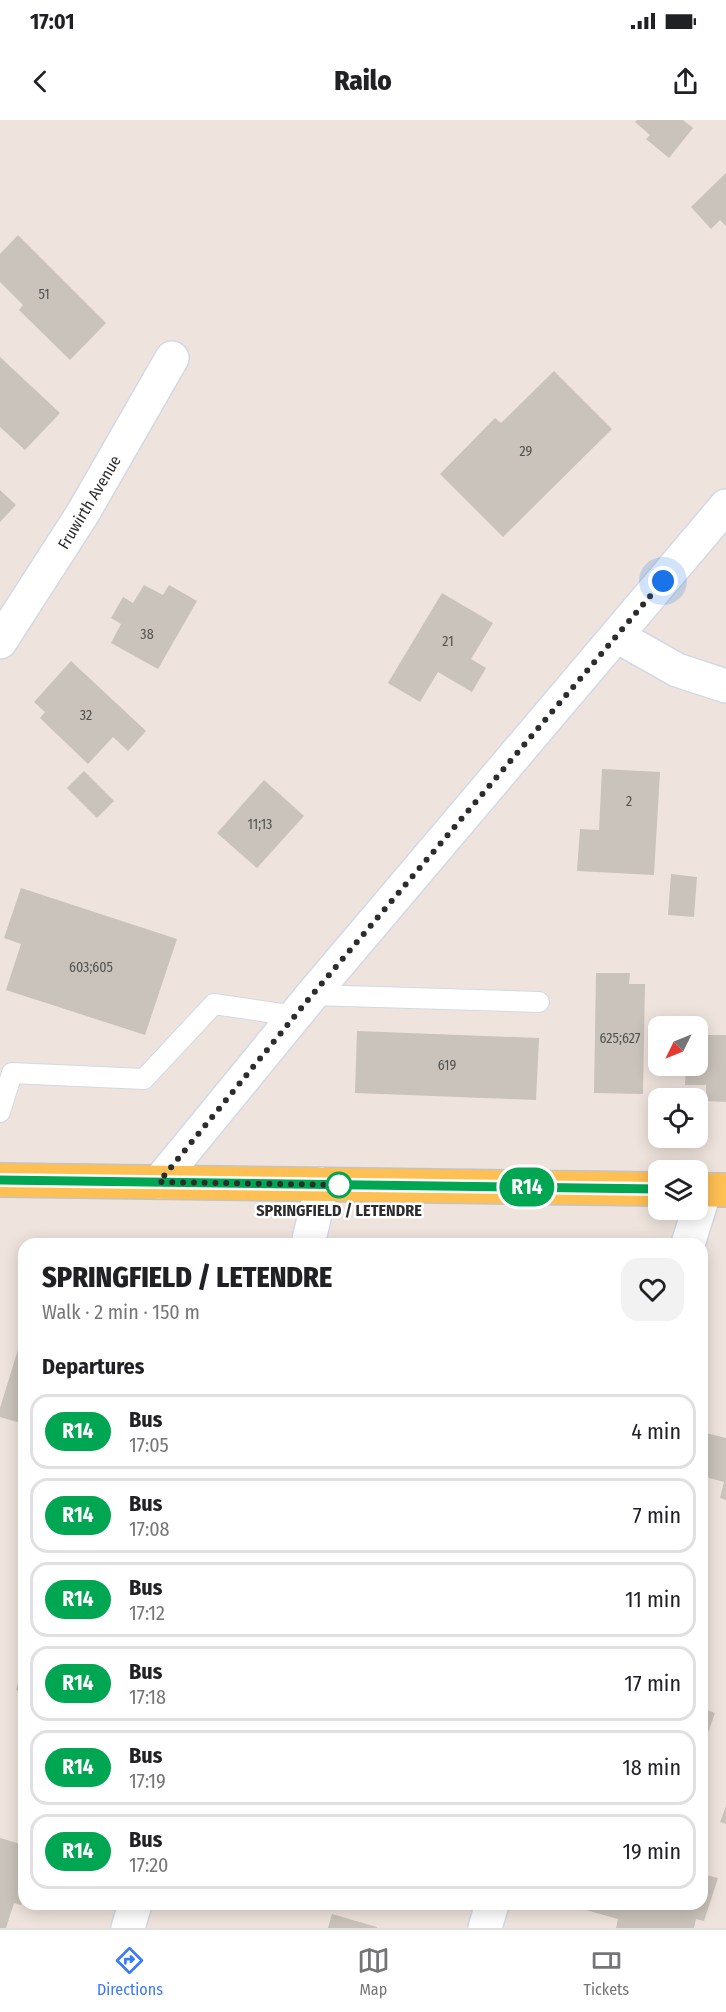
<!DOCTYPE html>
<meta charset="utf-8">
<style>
:root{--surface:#fff;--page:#f2f2f2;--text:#202124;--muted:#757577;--line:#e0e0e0;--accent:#3979ff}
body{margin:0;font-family:"Fira Sans Condensed",sans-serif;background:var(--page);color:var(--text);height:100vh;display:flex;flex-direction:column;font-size:22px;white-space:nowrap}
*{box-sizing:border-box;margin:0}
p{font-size:20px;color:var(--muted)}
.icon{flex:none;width:33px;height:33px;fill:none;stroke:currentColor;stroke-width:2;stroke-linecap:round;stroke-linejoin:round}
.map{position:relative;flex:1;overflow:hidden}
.sheet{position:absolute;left:18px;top:1118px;width:690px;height:672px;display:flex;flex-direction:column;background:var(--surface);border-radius:18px;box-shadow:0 3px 15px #0003}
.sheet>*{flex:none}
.badge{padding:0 12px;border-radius:20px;font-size:21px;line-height:39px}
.needle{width:39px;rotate:227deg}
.fabs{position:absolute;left:648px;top:896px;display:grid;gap:12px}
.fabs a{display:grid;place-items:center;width:60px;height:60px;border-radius:12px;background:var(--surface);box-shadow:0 3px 15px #0003;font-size:30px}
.you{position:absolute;width:30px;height:30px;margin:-15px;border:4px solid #fff;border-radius:50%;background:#1a73e8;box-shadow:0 0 0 9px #1a73e833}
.map>.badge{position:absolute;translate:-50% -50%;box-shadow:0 0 0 3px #fff}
h2{padding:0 24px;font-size:22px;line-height:54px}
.round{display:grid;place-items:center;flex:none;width:63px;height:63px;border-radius:18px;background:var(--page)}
.head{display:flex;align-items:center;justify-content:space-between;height:102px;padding:0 24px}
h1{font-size:28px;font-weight:800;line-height:45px}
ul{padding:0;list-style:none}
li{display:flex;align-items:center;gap:18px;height:75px;margin:0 12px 9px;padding:0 12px;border:3px solid var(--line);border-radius:18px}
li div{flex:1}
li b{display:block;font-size:22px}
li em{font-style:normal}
li .badge{min-width:66px;font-weight:700;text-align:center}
.status{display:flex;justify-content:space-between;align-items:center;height:42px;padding:0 30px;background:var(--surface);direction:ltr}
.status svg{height:16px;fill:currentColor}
header{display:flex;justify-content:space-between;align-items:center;height:78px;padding:0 24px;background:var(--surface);font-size:27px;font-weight:800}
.tab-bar{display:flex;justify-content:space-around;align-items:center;height:84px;border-top:2px solid var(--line);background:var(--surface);font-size:16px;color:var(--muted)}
.tab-bar a{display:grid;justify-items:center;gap:3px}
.tab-bar .current{color:var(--accent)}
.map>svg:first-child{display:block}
</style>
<div class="status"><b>17:01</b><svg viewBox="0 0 49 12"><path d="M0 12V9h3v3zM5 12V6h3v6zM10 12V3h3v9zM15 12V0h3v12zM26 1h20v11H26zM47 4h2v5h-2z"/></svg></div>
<header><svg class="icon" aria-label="back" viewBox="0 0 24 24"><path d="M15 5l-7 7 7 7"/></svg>Railo<svg class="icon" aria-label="share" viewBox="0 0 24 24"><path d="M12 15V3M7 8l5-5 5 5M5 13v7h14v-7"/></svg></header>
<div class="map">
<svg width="726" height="1808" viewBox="0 0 726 1808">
<rect width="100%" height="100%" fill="#efe4dd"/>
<!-- building -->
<g fill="#c9c3bb">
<polygon points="637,0 683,0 693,8 669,38 646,19 650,15 635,2"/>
<polygon points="726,53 726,106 720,100 711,109 691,87"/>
<polygon points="18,115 106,203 70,240 19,190 23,185 0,162 0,134"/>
<polygon points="0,237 60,293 25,330 0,307"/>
<polygon points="554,251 612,309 503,417 440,354 495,298 501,303"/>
<polygon points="0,370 16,385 0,402"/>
<polygon points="144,465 163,475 169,465 197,481 158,549 111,523 121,504 111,498 123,477 133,483"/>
<polygon points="442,473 493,503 471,539 486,548 472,572 438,552 420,582 388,563"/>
<polygon points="71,541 146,611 128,631 113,617 88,644 40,598 45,592 34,582"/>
<polygon points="602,649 660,652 654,755 577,751 580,709 599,710"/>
<polygon points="84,651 114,681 97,698 67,668"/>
<polygon points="264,660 304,696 257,748 217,713"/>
<polygon points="671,754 697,757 694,797 668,795"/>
<polygon points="21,768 177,819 145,915 6,870 21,824 4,818"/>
<polygon points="596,853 630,853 629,864 645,864 643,974 594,973"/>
<polygon points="357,911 539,918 536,980 355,973"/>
<polygon points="698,915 726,915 726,982 706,981 706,965 685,965 686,945 698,945"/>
<polygon points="24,1210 24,1304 0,1297 0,1288"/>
<polygon points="702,1312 726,1318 726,1380 720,1378 724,1362 702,1356"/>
<polygon points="23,1545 24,1545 24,1573 16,1570"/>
<polygon points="702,1588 715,1593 702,1630"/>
<polygon points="726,1686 726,1704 720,1702"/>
<polygon points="0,1718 24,1725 24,1774 21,1785 14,1783 6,1808 0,1808"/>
<polygon points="702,1754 718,1758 704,1801 696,1799 694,1808 616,1808 618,1799 575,1787 576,1784 702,1784"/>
<polygon points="332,1794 377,1807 377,1808 328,1808"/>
</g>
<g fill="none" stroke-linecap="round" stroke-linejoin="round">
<defs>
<g id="service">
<polyline points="312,875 539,882"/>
<polyline points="0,992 12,953 144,959 214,884 295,896"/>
</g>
<g id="minor">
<polyline points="617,516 677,550 726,566"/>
<polyline points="0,522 83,393 172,238"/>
<polyline points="159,1062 312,875 726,386"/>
<polyline points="308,1124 322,1064"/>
<polyline points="688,1124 705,1070"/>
<polyline points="128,1808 135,1784"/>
<polyline points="485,1808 492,1784"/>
</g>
<g id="primary">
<polyline points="0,1060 658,1069"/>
<polyline points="698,1070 726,1070"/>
</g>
</defs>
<!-- service casing -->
<use href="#service" stroke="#d2d8e6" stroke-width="22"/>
<!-- minor casing -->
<use href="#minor" stroke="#d2d8e6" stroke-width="36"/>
<!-- primary casing -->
<use href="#primary" stroke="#c4c4c4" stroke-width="36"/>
<!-- service -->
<use href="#service" stroke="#fff" stroke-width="20"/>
<!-- minor -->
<use href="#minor" stroke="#fff" stroke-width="33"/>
<!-- primary -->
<use href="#primary" stroke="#febf53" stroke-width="33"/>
</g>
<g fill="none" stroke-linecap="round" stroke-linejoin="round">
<defs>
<polyline id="line" points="0,1060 658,1069"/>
</defs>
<!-- line casing -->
<use href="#line" stroke="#fff" stroke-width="14"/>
<!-- line -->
<use href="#line" stroke="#00a651" stroke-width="9"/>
<!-- walk -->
<polyline stroke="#2c2c2c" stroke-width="6" stroke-dasharray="0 10.8" points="339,1065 342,1065 159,1062 312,875 663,461"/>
</g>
<!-- markers -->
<circle fill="#fff" stroke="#00a651" stroke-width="3" cx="339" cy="1065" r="12"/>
<g text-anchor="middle" stroke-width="5" stroke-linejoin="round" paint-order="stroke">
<!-- number labels -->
<g font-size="14" fill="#535250">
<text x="44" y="179">51</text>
<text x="526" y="336">29</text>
<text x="147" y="519">38</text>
<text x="448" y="526">21</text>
<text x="86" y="600">32</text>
<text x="629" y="686">2</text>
<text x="260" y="709">11;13</text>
<text x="91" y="852">603;605</text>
<text x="620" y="923">625;627</text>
<text x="447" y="950">619</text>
</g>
<!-- street labels -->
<g font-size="16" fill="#2c2c2c" stroke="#fff">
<text transform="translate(89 382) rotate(-59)" y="6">Fruwirth Avenue</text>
</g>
<!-- stop labels -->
<g font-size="16" font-weight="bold" fill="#2c2c2c" stroke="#fff">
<text x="339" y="1096">SPRINGFIELD / LETENDRE</text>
</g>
</g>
</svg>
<div class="fabs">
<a><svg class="needle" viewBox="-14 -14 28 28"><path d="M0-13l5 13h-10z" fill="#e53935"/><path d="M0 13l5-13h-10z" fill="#757577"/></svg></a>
<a><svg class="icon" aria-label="locate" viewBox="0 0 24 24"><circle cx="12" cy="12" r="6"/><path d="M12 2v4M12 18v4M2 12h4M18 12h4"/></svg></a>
<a><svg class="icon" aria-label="layers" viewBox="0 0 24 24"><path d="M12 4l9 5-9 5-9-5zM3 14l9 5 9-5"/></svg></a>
</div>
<div class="you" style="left:663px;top:461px"></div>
<b class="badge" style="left:527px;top:1067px;background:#00a651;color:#fff">R14</b>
<section class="sheet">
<div class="head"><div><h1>SPRINGFIELD / LETENDRE</h1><p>Walk · 2 min · 150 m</p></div><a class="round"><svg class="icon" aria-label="heart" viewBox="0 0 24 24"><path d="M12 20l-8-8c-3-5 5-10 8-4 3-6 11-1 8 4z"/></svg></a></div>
<h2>Departures</h2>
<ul>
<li><span class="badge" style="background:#00a651;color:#fff">R14</span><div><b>Bus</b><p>17:05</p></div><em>4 min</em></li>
<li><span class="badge" style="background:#00a651;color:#fff">R14</span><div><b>Bus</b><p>17:08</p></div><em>7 min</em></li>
<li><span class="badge" style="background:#00a651;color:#fff">R14</span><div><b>Bus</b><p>17:12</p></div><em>11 min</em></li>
<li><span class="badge" style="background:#00a651;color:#fff">R14</span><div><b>Bus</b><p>17:18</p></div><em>17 min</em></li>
<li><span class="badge" style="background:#00a651;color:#fff">R14</span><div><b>Bus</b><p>17:19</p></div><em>18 min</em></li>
<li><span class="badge" style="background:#00a651;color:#fff">R14</span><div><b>Bus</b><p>17:20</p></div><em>19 min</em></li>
</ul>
</section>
</div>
<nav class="tab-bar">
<a class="current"><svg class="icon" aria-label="directions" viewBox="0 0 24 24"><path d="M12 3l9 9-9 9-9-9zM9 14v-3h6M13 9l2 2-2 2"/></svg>Directions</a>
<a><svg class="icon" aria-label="map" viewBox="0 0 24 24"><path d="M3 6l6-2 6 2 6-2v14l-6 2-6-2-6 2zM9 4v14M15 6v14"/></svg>Map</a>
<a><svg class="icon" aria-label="tickets" viewBox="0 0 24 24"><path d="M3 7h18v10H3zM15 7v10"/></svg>Tickets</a>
</nav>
